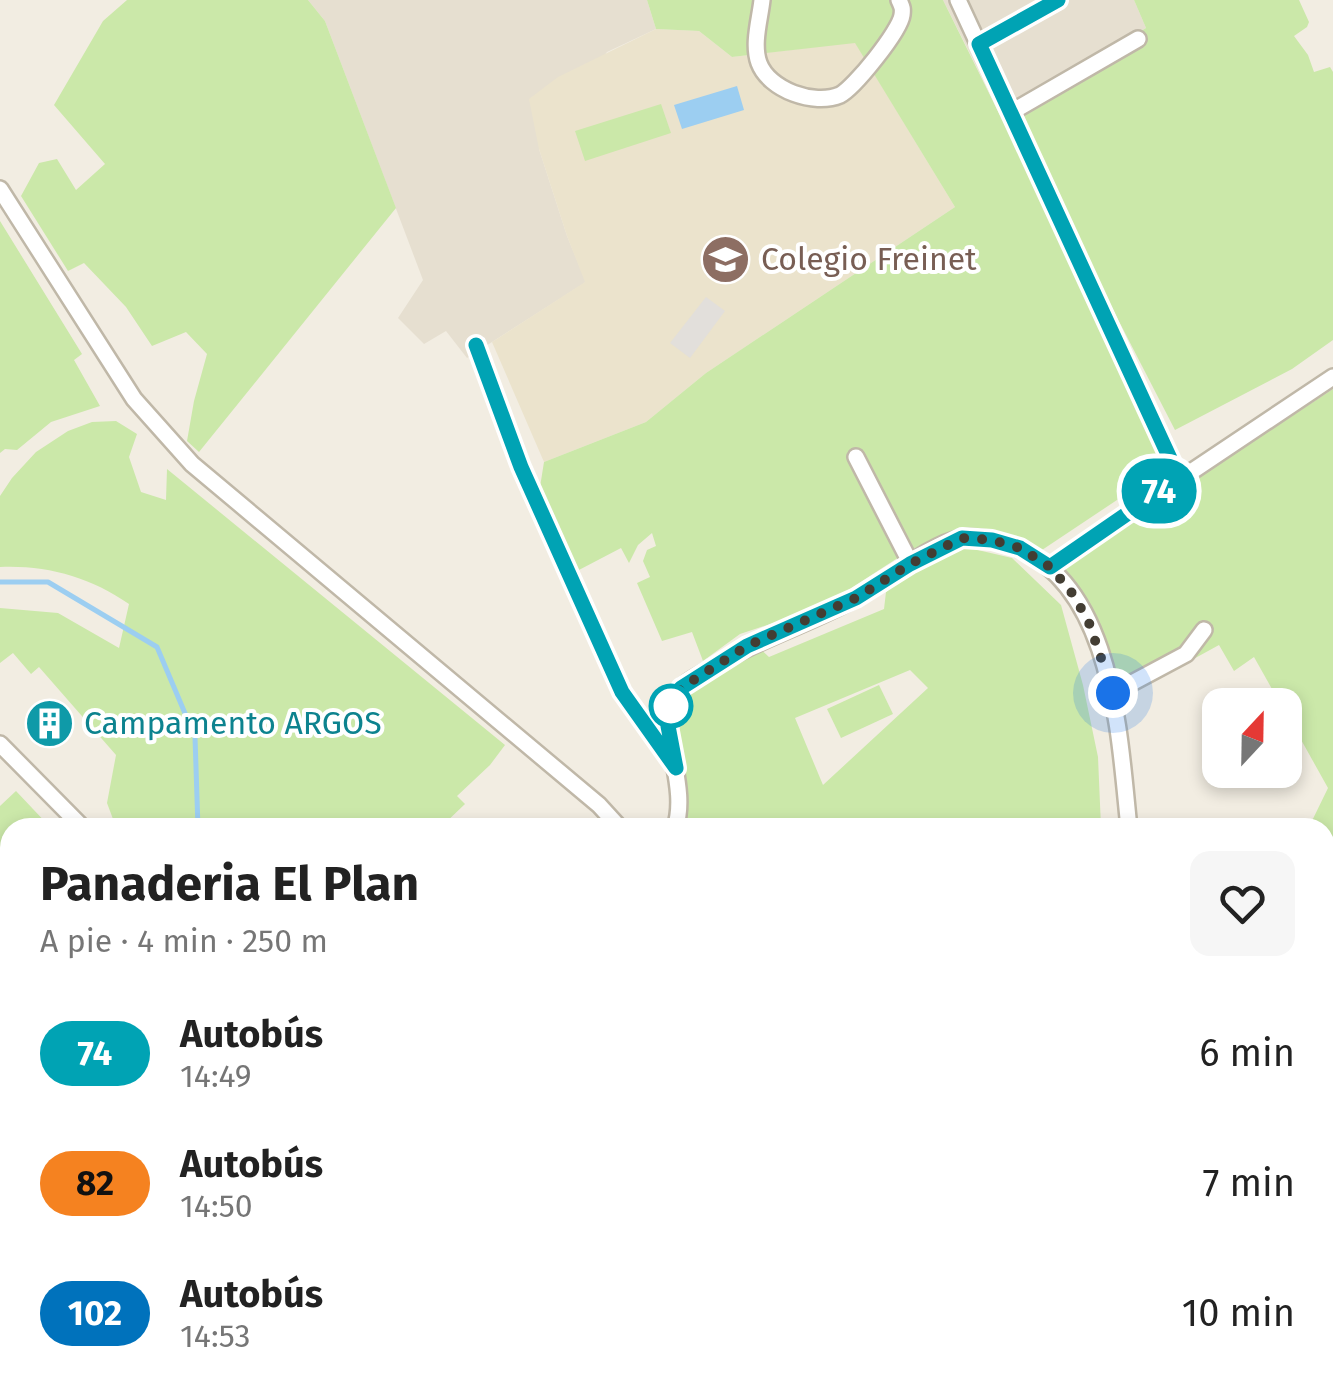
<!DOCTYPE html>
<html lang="es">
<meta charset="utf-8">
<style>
:root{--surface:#fff;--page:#f6f6f6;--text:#222;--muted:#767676}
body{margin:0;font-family:"Fira Sans",sans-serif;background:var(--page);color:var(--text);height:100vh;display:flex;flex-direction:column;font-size:38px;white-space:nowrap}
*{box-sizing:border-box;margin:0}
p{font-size:32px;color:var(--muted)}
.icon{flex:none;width:55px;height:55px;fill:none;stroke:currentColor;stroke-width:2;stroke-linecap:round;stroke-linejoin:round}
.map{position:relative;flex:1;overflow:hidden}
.panel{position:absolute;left:0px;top:818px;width:1335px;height:582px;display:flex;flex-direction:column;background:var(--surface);border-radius:30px 30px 0 0;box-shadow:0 5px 15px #0003}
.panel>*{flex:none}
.badge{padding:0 20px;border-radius:32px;font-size:35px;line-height:65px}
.needle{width:65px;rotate:22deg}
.tools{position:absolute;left:1202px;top:688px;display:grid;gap:20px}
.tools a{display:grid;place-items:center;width:100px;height:100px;border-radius:20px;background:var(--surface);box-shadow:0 5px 15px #0003;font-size:50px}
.you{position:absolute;width:50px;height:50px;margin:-25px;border:8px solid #fff;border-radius:50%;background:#1a73e8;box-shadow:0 0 0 15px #1a73e833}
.map>.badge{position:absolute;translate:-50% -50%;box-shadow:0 0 0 5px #fff}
.round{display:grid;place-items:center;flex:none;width:105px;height:105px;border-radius:20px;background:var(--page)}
.headline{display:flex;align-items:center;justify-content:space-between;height:170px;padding:0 40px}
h1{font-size:48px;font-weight:700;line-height:75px}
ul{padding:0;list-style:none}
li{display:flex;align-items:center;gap:30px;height:130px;padding:0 40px}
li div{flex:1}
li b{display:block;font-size:38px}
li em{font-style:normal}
li .badge{min-width:110px;font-weight:700;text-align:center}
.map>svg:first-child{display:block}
</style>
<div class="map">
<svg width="1333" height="1399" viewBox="0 0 1333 1399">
<rect width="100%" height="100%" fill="#f2ede2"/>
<!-- residential -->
<g fill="#e6dfd0">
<polygon points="308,0 647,0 656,29 607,52 539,149 567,236 586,282 467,358 446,331 424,344 398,318 423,280 325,21"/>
<polygon points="943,0 1134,0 1146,28 1001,115"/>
<polygon points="767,1390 953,1390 957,1399 763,1399"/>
</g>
<!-- education -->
<polygon fill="#ebe3cc" points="656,29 699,31 732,57 855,42 955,207 706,373 646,422 544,462 492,342 585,282 567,236 539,149 529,99 558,77"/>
<!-- green -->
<g fill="#cbe8a9" fill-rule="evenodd">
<polygon points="127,0 308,0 325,21 396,208 199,452 187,441 194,401 207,354 186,332 152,346 126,307 84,263 68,271 21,196 39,163 57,159 76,190 105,164 54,105 103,21"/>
<polygon points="647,0 943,0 1031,178 1165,468 1039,552 1002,536 958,531 910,550 822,607 740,634 703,661 692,632 662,641 637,583 650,577 643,561 647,550 656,546 652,533 638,545 629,563 621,548 577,571 566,554 540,487 544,462 646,422 706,373 955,207 855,43 732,57 699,31 656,29"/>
<polygon points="1134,0 1299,0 1309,22 1307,27 1294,36 1308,55 1314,72 1330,67 1333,72 1333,340 1292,369 1175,430 1010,110 1146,28"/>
<polygon points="661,104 671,133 585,161 575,131"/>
<polygon points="0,221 82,354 74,360 100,406 51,422 17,450 5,449 0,453"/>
<polygon points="1333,389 1333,1025 1325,1021 1325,828 1309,827 1328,788 1285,711 1285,705 1281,705 1254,657 1234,671 1219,645 1117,701 1101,640 1087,603 1059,568"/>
<path d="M116,421l21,13 -8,23 12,35 25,8 1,-31 338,276 -15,20 -33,31 8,8 -24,23h-325l-9,-24 9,-48 -77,-88 -8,7 -18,-21 -13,10v-55l58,5 61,35 10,-44c-39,-27 -82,-39 -129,-37v-71l12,-18 24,-26 32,-21 24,-9z"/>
<path d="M965,547l47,11 49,47 22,80 15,72 3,70h-419l6,-21 -9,-74 11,-46 65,-42 14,13 115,-48 2,-17 34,-28zM910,670l18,18 -105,97 -28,-67z"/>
<polygon points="879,685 893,714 841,738 827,709"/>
<polygon points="16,791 50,827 10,828 10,1390 208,1390 200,1399 0,1399 0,806"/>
<polygon points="1333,1076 1333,1399 1011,1399 1006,1390 1325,1390 1325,1078"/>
<polygon points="237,1390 736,1390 733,1399 228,1399"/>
</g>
<!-- parking -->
<polygon fill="#e2dfdb" points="706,297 725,311 690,358 670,343"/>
<!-- water -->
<polygon fill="#9ccef1" points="737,86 744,110 682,129 674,105"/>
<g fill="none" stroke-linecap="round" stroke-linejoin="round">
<!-- stream -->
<g stroke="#9ccef1" stroke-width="5">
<polyline points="0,582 48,582 157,647 195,737 198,828"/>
<polyline points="414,1390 424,1399"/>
</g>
<defs>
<g id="street">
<path d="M762,0c-2,19 -10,44 -3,63 10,27 55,43 81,32 14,-7 60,-64 62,-80 1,-7 0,-8 -3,-15"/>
<polyline points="958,0 1179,478"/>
<polyline points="979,44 1058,0"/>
<polyline points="1010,113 1138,39"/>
<polyline points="0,189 134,399 192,464 599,805 620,828"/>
<polyline points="476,345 521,467 622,692 674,765"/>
<polyline points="856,457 911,564"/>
<polyline points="1049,567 1333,377"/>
<polyline points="1113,693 1186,654 1204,630"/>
<polyline points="0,744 83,828"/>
<path d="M675,828c16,-47 -25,-106 6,-140 7,-8 22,-14 32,-21 45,-28 96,-43 143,-69 30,-16 73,-54 106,-60 14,-2 31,2 45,6 107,34 112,191 122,284"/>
<polyline points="0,892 10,897"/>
<polyline points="0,969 10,975"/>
<polyline points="1325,1032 1333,1037"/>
<polyline points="1325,1053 1333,1054"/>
<polyline points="971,1390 976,1399"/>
<polyline points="207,1399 215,1390"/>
<polyline points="757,1399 761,1390"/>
</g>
</defs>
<!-- street casing -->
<use href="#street" stroke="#c0b8a8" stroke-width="20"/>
<!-- street -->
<use href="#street" stroke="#fff" stroke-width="15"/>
</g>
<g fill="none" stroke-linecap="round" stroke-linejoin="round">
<defs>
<polyline id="line" points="476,345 521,467 622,692 676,768 668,726 671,706 681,688 747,646 856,598 910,564 962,538 992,540 1020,548 1050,567 1179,478 979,44 1058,0"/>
</defs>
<!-- line casing -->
<use href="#line" stroke="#fff" stroke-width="22"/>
<!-- line -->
<use href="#line" stroke="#00a3b4" stroke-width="15"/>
<!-- walk -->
<polyline stroke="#433d33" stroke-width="10" stroke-dasharray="0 18" points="671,706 681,688 747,646 856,598 910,564 962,538 992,540 1020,548 1050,567 1070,590 1088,620 1113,693"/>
</g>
<!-- icons -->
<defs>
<symbol id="school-disc" viewBox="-11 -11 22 22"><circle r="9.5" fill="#8d6e63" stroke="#fff"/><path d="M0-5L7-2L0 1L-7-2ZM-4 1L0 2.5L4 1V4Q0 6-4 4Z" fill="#fff"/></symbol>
<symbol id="building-disc" viewBox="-11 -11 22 22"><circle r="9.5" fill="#0f9aa8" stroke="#fff"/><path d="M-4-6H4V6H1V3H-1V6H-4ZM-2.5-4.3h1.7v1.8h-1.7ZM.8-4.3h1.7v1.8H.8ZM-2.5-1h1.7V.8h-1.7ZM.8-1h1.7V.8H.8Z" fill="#fff"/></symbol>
</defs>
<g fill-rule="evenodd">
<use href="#school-disc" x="698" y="232" width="55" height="55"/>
<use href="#building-disc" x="22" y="696" width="55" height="55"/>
</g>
<!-- markers -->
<circle fill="#fff" stroke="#00a3b4" stroke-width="5" cx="671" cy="706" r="20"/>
<g text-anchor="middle" stroke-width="8" stroke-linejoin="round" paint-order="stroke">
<!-- education labels -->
<g font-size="32" fill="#785e54" stroke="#fff" text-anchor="start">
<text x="761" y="270">Colegio Freinet</text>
</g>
<!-- culture labels -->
<g font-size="32" fill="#0d838f" stroke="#fff" text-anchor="start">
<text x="84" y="734">Campamento ARGOS</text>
</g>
</g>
</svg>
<div class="tools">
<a><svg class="needle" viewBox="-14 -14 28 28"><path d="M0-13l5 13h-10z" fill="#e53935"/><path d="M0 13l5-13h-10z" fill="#767676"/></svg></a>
</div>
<div class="you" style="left:1113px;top:693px"></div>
<b class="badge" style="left:1159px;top:491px;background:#00a3b4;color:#fff">74</b>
<section class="panel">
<div class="headline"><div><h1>Panaderia El Plan</h1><p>A pie · 4 min · 250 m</p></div><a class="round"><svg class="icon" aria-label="heart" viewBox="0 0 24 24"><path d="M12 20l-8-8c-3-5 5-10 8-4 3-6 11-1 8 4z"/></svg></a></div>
<ul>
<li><span class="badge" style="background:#00a3b4;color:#fff">74</span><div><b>Autobús</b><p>14:49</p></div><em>6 min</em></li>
<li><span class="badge" style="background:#f58220;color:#111">82</span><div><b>Autobús</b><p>14:50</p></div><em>7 min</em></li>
<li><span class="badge" style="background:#0072bc;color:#fff">102</span><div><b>Autobús</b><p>14:53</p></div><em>10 min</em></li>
</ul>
</section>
</div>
